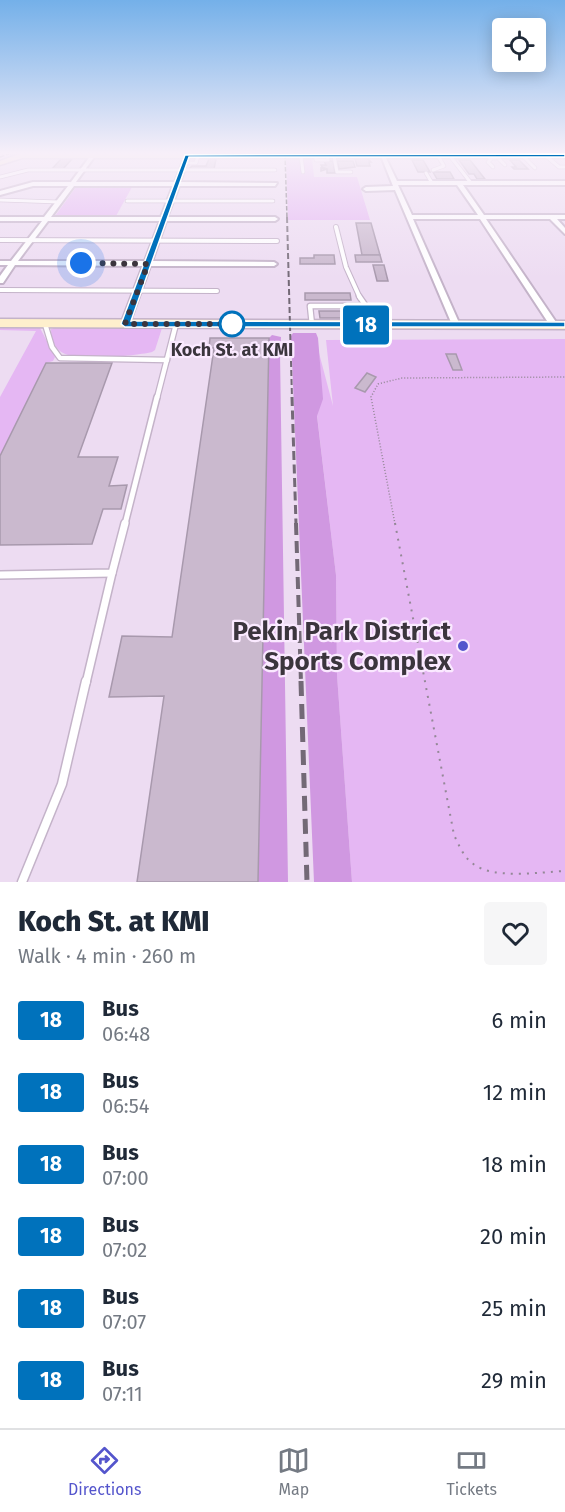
<!DOCTYPE html>
<meta charset="utf-8">
<style>
:root{--surface:#fff;--page:#f6f6f7;--text:#1f2937;--muted:#747a83;--line:#e0e1e3;--accent:#5455cc}
body{margin:0;font-family:"Fira Sans",sans-serif;background:var(--page);color:var(--text);height:100vh;display:flex;flex-direction:column;font-size:22px;white-space:nowrap}
*{box-sizing:border-box;margin:0}
p{font-size:20px;color:var(--muted)}
.icon{flex:none;width:33px;height:33px;fill:none;stroke:currentColor;stroke-width:2;stroke-linecap:round;stroke-linejoin:round}
.map{position:relative;height:882px;overflow:hidden}
.panel{display:flex;flex-direction:column;background:var(--surface);flex:1}
.panel>*{flex:none}
.badge{padding:0 12px;border-radius:4px;font-size:21px;line-height:39px}
.buttons{position:absolute;left:492px;top:18px;display:grid;gap:12px}
.buttons a{display:grid;place-items:center;width:54px;height:54px;border-radius:6px;background:var(--surface);box-shadow:0 3px 15px #0003;font-size:30px}
.you{position:absolute;width:30px;height:30px;margin:-15px;border:4px solid #fff;border-radius:50%;background:#1a73e8;box-shadow:0 0 0 9px #1a73e833}
.map>.badge{position:absolute;translate:-50% -50%;box-shadow:0 0 0 3px #fff}
.round{display:grid;place-items:center;flex:none;width:63px;height:63px;border-radius:6px;background:var(--page)}
.headline{display:flex;align-items:center;justify-content:space-between;height:102px;padding:0 18px}
h1{font-size:28px;font-weight:800;line-height:45px}
ul{padding:0;list-style:none}
li{display:flex;align-items:center;gap:18px;height:72px;padding:0 18px}
li div{flex:1}
li b{display:block;font-size:22px}
li em{font-style:normal}
li .badge{min-width:66px;font-weight:700;text-align:center}
.dock{display:flex;justify-content:space-around;align-items:center;height:84px;border-top:2px solid var(--line);background:var(--surface);font-size:16px;color:var(--muted)}
.dock a{display:grid;justify-items:center;gap:3px}
.dock .on{color:var(--accent)}
.map>svg:first-child{display:block}
</style>
<div class="map">
<svg width="565" height="882" viewBox="0 0 565 882">
<rect width="100%" height="100%" fill="#eddcf2"/>
<!-- green -->
<g fill="#e5b7f3">
<polygon points="286,158 312,158 314,177 357,177 370,220 288,220"/>
<polygon points="76,187 132,187 116,216 55,216"/>
<polygon points="0,328 40,328 55,357 53,361 46,363 0,456 0,397 36,331 0,330"/>
<path d="M54,328h108l-7,22 -3,2c-16,4 -76,9 -89,1 -9,-5 -12,-14 -12,-24z"/>
<polygon points="565,339 565,882 352,882 337,675 336,575 317,415 322,399 319,353 333,406 326,340"/>
</g>
<!-- forest -->
<g fill="#d098e1">
<polygon points="293,333 316,333 318,338 323,399 317,416 336,575 337,675 352,882 314,882 291,336"/>
<polygon points="272,335 281,337 280,353 288,882 258,882 269,338"/>
</g>
<!-- building -->
<g fill="#cab9ce" stroke="#a899ad" stroke-width="1.5">
<polygon points="367,158 371,162 369,162 370,166 357,166 355,159"/>
<polygon points="61,159 72,159 63,169 52,169"/>
<polygon points="209,159 216,159 214,169 189,169 192,166 206,166"/>
<polygon points="412,160 423,160 430,172 418,172"/>
<polygon points="459,160 470,160 485,179 477,179 474,174 469,174"/>
<polygon points="510,160 519,160 528,169 514,169 512,167 516,167"/>
<polygon points="324,161 333,161 335,173 327,173 327,169 321,171 321,168 327,169 322,167 321,165 326,165"/>
<polygon points="337,161 353,161 355,167 339,169"/>
<polygon points="433,172 450,172 454,179 437,179"/>
<polygon points="356,223 371,223 380,255 362,255"/>
<polygon points="314,255 334,255 335,264 300,264 300,258 314,258"/>
<polygon points="355,255 380,255 382,262 356,262"/>
<polygon points="373,265 384,265 388,281 377,281"/>
<polygon points="305,293 350,293 351,300 305,300"/>
<polygon points="319,311 355,311 356,318 320,318"/>
<polygon points="210,338 269,338 258,882 137,882 164,696 109,697 122,636 172,637 214,348 209,348"/>
<polygon points="446,354 456,354 462,370 453,370"/>
<polygon points="46,363 112,363 78,457 118,457 109,486 127,485 121,509 103,509 92,544 0,545 0,456"/>
<polygon points="367,373 376,377 365,392 355,388"/>
</g>
<g fill="none" stroke-linecap="round" stroke-linejoin="round">
<defs>
<g id="lane-far5">
<polyline points="316,154 316,160 328,160 327,156"/>
<polyline points="301,156 303,172"/>
<polyline points="334,156 337,172 351,172"/>
<polyline points="450,156 471,183"/>
<polyline points="523,156 535,168"/>
<polyline points="546,156 559,167 565,167"/>
<polyline points="489,157 491,159 488,162 493,167"/>
<polyline points="490,158 498,158 505,165"/>
<polyline points="184,163 196,163 198,156"/>
<polyline points="433,170 444,166 438,156"/>
<polyline points="426,173 432,183"/>
<polyline points="0,177 28,170 275,170"/>
<polyline points="0,200 59,202"/>
<polyline points="127,201 273,201"/>
</g>
<g id="lane-far4">
<polyline points="336,227 346,267 360,298"/>
<polyline points="0,240 277,241"/>
<polyline points="0,290 217,291"/>
</g>
<g id="lane-far3">
<polyline points="359,296 379,325"/>
<polyline points="45,324 52,347 60,358 167,360"/>
<polyline points="312,325 310,306 364,306"/>
<polyline points="157,398 176,324"/>
</g>
<polyline id="lane-far2" points="125,524 157,397"/>
<g id="lane-far1">
<polyline points="0,575 112,573 125,523"/>
<polyline points="86,683 112,573"/>
</g>
<polyline id="lane" points="22,882 62,784 86,681"/>
<g id="street">
<path d="M91,155l4,1 -19,26h99l10,-26 2,-1 2,1 -9,26 97,1 -2,3h-96l-12,31h108l3,2 -3,2h-109l-14,40 122,1 3,2 -3,2h-124l-21,58 -4,3 -4,-3 22,-58 -128,-1 -12,18h-3v-7l8,-11h-8v-4h11l31,-40h-42v-4h44l24,-31h-35l-33,9v-4l33,-9h38zM74,186h99l-12,31h-110zM48,221h112l-15,40h-127z"/>
<path d="M383,155l2,1 12,25h168v4h-102l21,30h81v4h-8l8,9v6l-15,-15h-64l72,106 -1,2h-6l-71,-108h-67l47,106 -1,2h-6l-58,-137 -29,1 -3,-2 3,-2 27,-1 -12,-30zM398,185h59l21,30h-66z"/>
</g>
<g id="secondary">
<polygon points="19,154 565,154 565,158 22,158 0,165 0,161"/>
<polygon points="0,319 565,321 565,329 0,327"/>
</g>
</defs>
<!-- lane-far5 casing -->
<use href="#lane-far5" stroke="#c4b3c9" stroke-width="4.5"/>
<!-- lane-far4 casing -->
<use href="#lane-far4" stroke="#c4b3c9" stroke-width="6"/>
<!-- lane-far3 casing -->
<use href="#lane-far3" stroke="#c4b3c9" stroke-width="7"/>
<!-- lane-far2 casing -->
<use href="#lane-far2" stroke="#c4b3c9" stroke-width="8"/>
<!-- lane-far1 casing -->
<use href="#lane-far1" stroke="#c4b3c9" stroke-width="10"/>
<!-- lane casing -->
<use href="#lane" stroke="#c4b3c9" stroke-width="11"/>
<!-- street casing -->
<use href="#street" stroke="#c4b3c9" stroke-width="4"/>
<!-- secondary casing -->
<use href="#secondary" stroke="#c4b3c9" stroke-width="3"/>
<!-- path-far1 -->
<polyline stroke="#948897" stroke-width="1.5" stroke-dasharray="1 2" stroke-linecap="butt" points="395,524 371,397 378,384 402,378 565,377"/>
<!-- path -->
<path stroke="#948897" stroke-width="2" stroke-dasharray="2 6" stroke-linecap="butt" d="M395,523l59,312c5,10 9,21 18,28 20,17 68,9 93,8"/>
<!-- lane-far5 -->
<use href="#lane-far5" stroke="#fff" stroke-width="3"/>
<!-- lane-far4 -->
<use href="#lane-far4" stroke="#fff" stroke-width="4"/>
<!-- lane-far3 -->
<use href="#lane-far3" stroke="#fff" stroke-width="4.5"/>
<!-- lane-far2 -->
<use href="#lane-far2" stroke="#fff" stroke-width="5"/>
<!-- lane-far1 -->
<use href="#lane-far1" stroke="#fff" stroke-width="7"/>
<!-- lane -->
<use href="#lane" stroke="#fff" stroke-width="8"/>
<!-- street -->
<use href="#street" fill="#fff" fill-rule="evenodd"/>
<!-- secondary -->
<use href="#secondary" fill="#feefcd" fill-rule="evenodd"/>
<!-- rail-far4 -->
<g stroke="#736976" stroke-width="1.5" stroke-dasharray="4.5 2" stroke-linecap="butt">
<polyline points="285,154 287,218"/>
<polyline points="0,157 9,154"/>
</g>
<!-- rail-far3 -->
<polyline stroke="#736976" stroke-width="2" stroke-dasharray="6 3" stroke-linecap="butt" points="287,217 292,398"/>
<!-- rail-far2 -->
<polyline stroke="#736976" stroke-width="3" stroke-dasharray="9 4.5" stroke-linecap="butt" points="292,397 296,524"/>
<!-- rail-far1 -->
<polyline stroke="#736976" stroke-width="4" stroke-dasharray="12 6" stroke-linecap="butt" points="296,523 301,683"/>
<!-- rail -->
<polyline stroke="#736976" stroke-width="5" stroke-dasharray="15 8" stroke-linecap="butt" points="301,681 307,882"/>
</g>
<!-- sky -->
<linearGradient id="sky" x2="0" y2="1"><stop stop-color="#74b0e9"/><stop offset="0.55" stop-color="#f7eff9"/><stop offset="1" stop-color="#f7eff9" stop-opacity="0"/></linearGradient>
<rect width="565" height="278" fill="url(#sky)"/>
<!-- line -->
<polygon fill="#0072bc" stroke="#fff" stroke-width="1.5" points="565,154 565,157 189,157 131,321 565,322 565,327 125,327 121,324 185,155"/>
<g fill="none" stroke-linecap="round" stroke-linejoin="round">
<!-- walk -->
<polyline stroke="#3b353d" stroke-width="6" stroke-dasharray="0 10.8" points="81,263 148,264 125,324 232,324"/>
</g>
<!-- markers -->
<circle fill="#fff" stroke="#0072bc" stroke-width="3" cx="232" cy="324" r="12"/>
<circle fill="#5455cc" stroke="#fae9ff" stroke-width="2" cx="463" cy="646" r="6"/>
<g text-anchor="middle" stroke-width="4.5" stroke-linejoin="round" paint-order="stroke">
<!-- far-stop labels -->
<g font-size="18" font-weight="bold" fill="#3b353d" stroke="#fae9ff">
<text x="232" y="356">Koch St. at KMI</text>
</g>
<!-- near-poi labels -->
<g font-size="26" font-weight="bold" fill="#3b353d" stroke="#fae9ff" text-anchor="end">
<text x="451" y="640">Pekin Park District<tspan x="451" dy="30">Sports Complex</tspan></text>
</g>
</g>
</svg>
<div class="buttons">
<a><svg class="icon" aria-label="locate" viewBox="0 0 24 24"><circle cx="12" cy="12" r="6"/><path d="M12 2v4M12 18v4M2 12h4M18 12h4"/></svg></a>
</div>
<div class="you" style="left:81px;top:263px"></div>
<b class="badge" style="left:366px;top:325px;background:#0072bc;color:#fff">18</b>
</div>
<section class="panel">
<div class="headline"><div><h1>Koch St. at KMI</h1><p>Walk · 4 min · 260 m</p></div><a class="round"><svg class="icon" aria-label="heart" viewBox="0 0 24 24"><path d="M12 20l-8-8c-3-5 5-10 8-4 3-6 11-1 8 4z"/></svg></a></div>
<ul>
<li><span class="badge" style="background:#0072bc;color:#fff">18</span><div><b>Bus</b><p>06:48</p></div><em>6 min</em></li>
<li><span class="badge" style="background:#0072bc;color:#fff">18</span><div><b>Bus</b><p>06:54</p></div><em>12 min</em></li>
<li><span class="badge" style="background:#0072bc;color:#fff">18</span><div><b>Bus</b><p>07:00</p></div><em>18 min</em></li>
<li><span class="badge" style="background:#0072bc;color:#fff">18</span><div><b>Bus</b><p>07:02</p></div><em>20 min</em></li>
<li><span class="badge" style="background:#0072bc;color:#fff">18</span><div><b>Bus</b><p>07:07</p></div><em>25 min</em></li>
<li><span class="badge" style="background:#0072bc;color:#fff">18</span><div><b>Bus</b><p>07:11</p></div><em>29 min</em></li>
</ul>
</section>
<nav class="dock">
<a class="on"><svg class="icon" aria-label="directions" viewBox="0 0 24 24"><path d="M12 3l9 9-9 9-9-9zM9 14v-3h6M13 9l2 2-2 2"/></svg>Directions</a>
<a><svg class="icon" aria-label="map" viewBox="0 0 24 24"><path d="M3 6l6-2 6 2 6-2v14l-6 2-6-2-6 2zM9 4v14M15 6v14"/></svg>Map</a>
<a><svg class="icon" aria-label="tickets" viewBox="0 0 24 24"><path d="M3 7h18v10H3zM15 7v10"/></svg>Tickets</a>
</nav>
